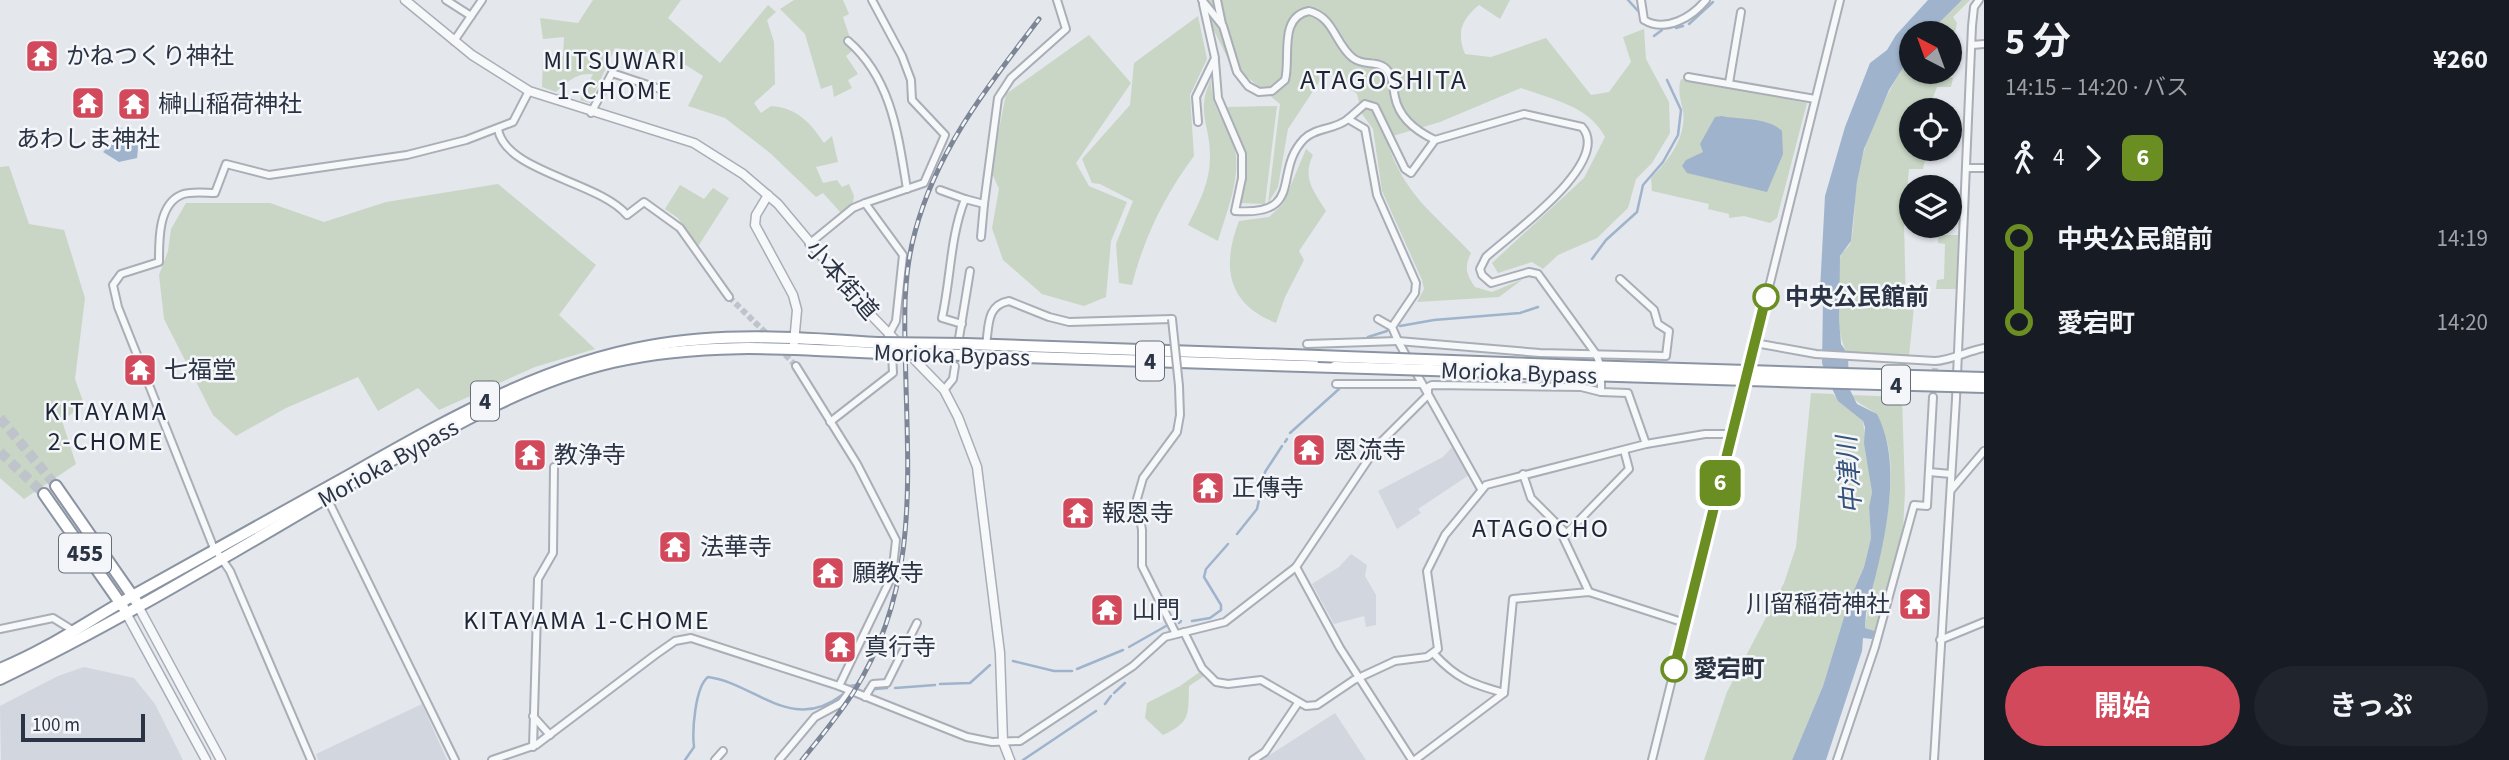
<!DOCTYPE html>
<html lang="ja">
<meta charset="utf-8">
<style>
:root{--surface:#171b24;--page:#20242c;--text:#f1f3f6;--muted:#9ea1a6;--accent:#d1495b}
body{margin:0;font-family:"Source Sans 3","Noto Sans JP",sans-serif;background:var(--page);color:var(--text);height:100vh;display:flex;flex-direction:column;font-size:26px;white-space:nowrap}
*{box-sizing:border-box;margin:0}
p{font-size:23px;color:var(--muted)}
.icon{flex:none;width:38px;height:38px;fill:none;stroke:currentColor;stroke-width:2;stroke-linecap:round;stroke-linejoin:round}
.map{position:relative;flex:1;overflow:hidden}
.panel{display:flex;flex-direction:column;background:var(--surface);width:525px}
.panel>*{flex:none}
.badge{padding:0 14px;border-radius:10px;font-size:24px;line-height:46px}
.needle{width:46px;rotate:319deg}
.tools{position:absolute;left:1899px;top:21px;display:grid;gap:14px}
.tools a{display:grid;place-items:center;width:63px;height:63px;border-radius:50%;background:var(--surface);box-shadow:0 2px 5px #0004;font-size:35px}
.scale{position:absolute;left:21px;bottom:18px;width:124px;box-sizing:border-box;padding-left:7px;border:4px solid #2b3445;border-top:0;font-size:19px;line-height:24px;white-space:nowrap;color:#2b3445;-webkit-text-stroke:5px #f4f6f9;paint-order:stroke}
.map>.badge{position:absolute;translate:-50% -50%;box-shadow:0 0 0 4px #fff}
.legs{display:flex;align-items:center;gap:10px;height:77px;padding:0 21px;font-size:23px}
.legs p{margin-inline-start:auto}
.overview{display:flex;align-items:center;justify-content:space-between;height:119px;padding:0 21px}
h1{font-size:38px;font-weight:700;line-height:52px}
.primary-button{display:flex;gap:14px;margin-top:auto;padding:14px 21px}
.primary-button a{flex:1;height:80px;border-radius:42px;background:var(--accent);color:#fff;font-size:28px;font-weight:700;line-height:80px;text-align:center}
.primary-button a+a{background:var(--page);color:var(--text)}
ul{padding:0 21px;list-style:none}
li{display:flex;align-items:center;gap:24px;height:84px;font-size:26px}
li i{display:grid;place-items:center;width:10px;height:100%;margin:0 9px;background:currentColor}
li i::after{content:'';width:18px;height:18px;margin:-9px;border:5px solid;border-radius:50%;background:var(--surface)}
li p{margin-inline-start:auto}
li:first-child i{background:linear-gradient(#0000 50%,currentColor 0)}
li:last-child i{background:linear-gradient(currentColor 50%,#0000 0)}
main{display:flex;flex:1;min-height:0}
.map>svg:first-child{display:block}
</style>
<main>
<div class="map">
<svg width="1984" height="760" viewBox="0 0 1984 760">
<rect width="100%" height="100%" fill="#e4e7ec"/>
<!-- built -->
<g fill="#d2d6de">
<polygon points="1453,446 1469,475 1418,509 1421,513 1397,529 1378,491 1443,457"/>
<polygon points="1351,554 1367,565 1365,576 1376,595 1376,625 1366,627 1364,616 1334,624 1312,584 1339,567"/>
<polygon points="84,667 134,678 155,704 183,760 1,760 0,706 58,676"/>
<polygon points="422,704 447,760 318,760 316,754"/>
<polygon points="1335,713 1366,760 1262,760"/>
</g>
<!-- green -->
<g fill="#c9d6c5">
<path d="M593,0h88l-13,18 52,45 48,-58 8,7 -9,8 7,22 1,42 -21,19 7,10 10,-7c26,2 39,16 53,37l8,-7 6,26 -22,5 7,16 14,-3 5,7 7,-3 5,12 -1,6 -11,12 -19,-21 -7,4 -46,-44 -45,-35 -37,-12 15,-30 -33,-21 -55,-7 -25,55 -10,-3 13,-26c-17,-1 -25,7 -37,18l-14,-5 1,-30 20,-1 1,-19 -21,2 -3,-21 38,5z"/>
<polygon points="794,0 843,0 849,14 843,17 850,38 843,42 853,50 846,56 858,74 848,80 852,88 834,97 832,85 821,89 805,34 780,9"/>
<path d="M1199,0h311l-10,19 -21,-14c-17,14 -23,27 -14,49l26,3 55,-19 45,57 18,-3 22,-30 -8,-25 21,-8 2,30 23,43 1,31 -18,30 -16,16 -8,29 -31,30 -39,17 -15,14 -11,-7 -34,11 -6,-10 92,-85 21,-41c-16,-31 -52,-37 -84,-49l-81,34 -54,16c17,57 48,75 85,115 -7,14 -5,21 4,34l17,5 31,-13 -24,18 -82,5 7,-13 -2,-9 -40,-89 -9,-62 -11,-15 -5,-20 -30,-24 -39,59 -10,58 -10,16 12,-99 -50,-41z"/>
<polygon points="1962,0 1970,0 1953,17 1957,23 1950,59 1950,33 1929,33"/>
<path d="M1198,16l9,43 -17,36 4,61c-29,39 -50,81 -62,129l-13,-2 -3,-39 17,-43 -33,-17 -8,-1 -10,-24 48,-54 4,-42z"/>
<polygon points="1089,35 1131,83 1076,163 1089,186 1127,202 1111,241 1106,297 1084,306 1042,294 1003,260 992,228 999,189 991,171 1006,94"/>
<path d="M1911,55v17h34v4l8,2 -2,9h-14l-9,23h-17l1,42 14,2 -3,15h-14l-5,55 2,81 8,2 -5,49 -62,-4c-11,-16 -13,-75 -7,-94 1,-7 10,-10 11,-17 4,-19 3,-40 6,-59 7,-45 29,-89 54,-127z"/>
<path d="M1211,79c0,35 19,44 24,71 6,28 -9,64 -17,91l-30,-16c11,-22 22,-43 22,-67 1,-33 -15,-45 1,-79z"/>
<path d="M1681,79l126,24 -30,115 -7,5 -26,-7 -15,2v-4l-21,-5 1,-5 -57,-13 -1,-13c17,-17 36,-41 32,-67 -2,-11 -6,-20 -2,-32z"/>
<path d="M1277,106l-12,98 -25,-1c10,-48 5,-52 -13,-96z"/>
<path d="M1306,149l7,6c-11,23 0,35 13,56l-27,40 5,9 -19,37 -9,26c-48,-19 -55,-55 -37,-102l30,-4 14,-13z"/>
<polygon points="9,166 29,224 64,230 85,298 75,379 84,404 62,421 76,464 24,499 0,478 0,167"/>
<polygon points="498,184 596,265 559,315 595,349 535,367 439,410 418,388 378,411 358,377 286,408 236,436 213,415 164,319 159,275 168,251 171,229 186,203 270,203 324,222 386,202"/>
<polygon points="680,185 704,199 713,188 729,198 697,248 678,218 665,209"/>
<polygon points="1938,235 1958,235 1956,289 1936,289 1937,280 1944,279 1945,244 1938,243"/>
<polygon points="1811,393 1833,394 1863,421 1872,492 1869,507 1871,538 1864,567 1848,604 1823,686 1792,760 1704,760 1727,692 1784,583 1796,547"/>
<path d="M1851,395l51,2 3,95 -2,38 -28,101 -10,-3c8,-61 44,-151 14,-209 -5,-11 -21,-13 -28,-24z"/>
<path d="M1201,671l3,5 -15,10c-1,29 2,36 -26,49l-18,-17 2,-15 33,-17z"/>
</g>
<!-- water -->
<g fill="#9fb4cc">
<path d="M1928,0h34l-33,33h-18v22l-22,35 -25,59 -7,33 -6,59 -11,15 -1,64 2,24 7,10 1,34 8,16 20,10c29,54 4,142 -11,199l-1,15 10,3 -3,8 -9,-1 -1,13 -36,109h-34l31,-74 25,-82 16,-37 7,-29 -2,-31 3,-15 -8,-49 1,-16 -2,-6 -25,-20 -11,-23 -5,-15 1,-63 -3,-10 5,-94 20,-69 25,-64 17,-13 9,-15z"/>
<path d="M1722,116c18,4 46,1 60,15l1,23 -16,38 -80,-19 -5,-7 4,-6 17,-8 -3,-8 15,-27z"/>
<path d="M120,127c16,9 20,12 17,31l-18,4 -16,-10 11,-11 3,-13z"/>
</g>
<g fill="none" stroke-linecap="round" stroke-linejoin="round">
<!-- stream -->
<g stroke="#9fb4cc" stroke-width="2.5">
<polyline points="1628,0 1639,12"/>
<polyline points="1689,24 1713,2"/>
<polyline points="1676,28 1683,26"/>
<polyline points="1654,36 1662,30"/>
<polyline points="1592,259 1606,240 1637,212 1643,185 1663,162 1678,135 1681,110 1667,80"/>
<polyline points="1400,326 1434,320 1520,313 1538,307"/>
<polyline points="1368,337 1387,331"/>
<polyline points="1290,433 1339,389"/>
<polyline points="1285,442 1287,439"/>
<polyline points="1237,534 1257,509 1265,472 1282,446"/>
<polyline points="1192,621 1210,618 1221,610 1221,605 1204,577 1206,569 1228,544"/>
<polyline points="1179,623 1181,621"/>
<polyline points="1129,647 1166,626"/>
<polyline points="1013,661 1054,671 1072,671"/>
<polyline points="1077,669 1123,650"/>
<polyline points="940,684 970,683 990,665"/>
<polyline points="850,686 856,685"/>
<polyline points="895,688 935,685"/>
<polyline points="865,689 866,689"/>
<polyline points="875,689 887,688"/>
<polyline points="1114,693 1125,683"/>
<polyline points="1105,704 1111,696"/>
<path d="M685,760l9,-13c-2,-16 1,-60 14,-70 47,6 83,57 134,18"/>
<polyline points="1023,760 1096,711"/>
</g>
<!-- minor-tunnel -->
<g stroke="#bfc3cb" stroke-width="6" stroke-dasharray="6 3" stroke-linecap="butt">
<polyline points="729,297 770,337"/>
<polyline points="779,348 796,366"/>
<polyline points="1933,397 1935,368"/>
</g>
<!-- trunk-tunnel -->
<g stroke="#bfc3cb" stroke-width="10" stroke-dasharray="10 5" stroke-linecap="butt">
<polyline points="0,418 56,486"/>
<polyline points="0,452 44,494"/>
</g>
<defs>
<g id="minor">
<polyline points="446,0 471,16 454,41"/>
<polyline points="872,0 902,56 911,80 912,100 945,135 924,183 865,203 903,255 896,321 888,336"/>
<path d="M1202,0l21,26 14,46 11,14 11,6 13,-1 13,-11c6,-22 -7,-63 24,-69 25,6 26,33 44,47 11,9 26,1 35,13 5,8 5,17 7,26 4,21 21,34 40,43l89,-26 58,13c31,35 -72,108 -96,130l-6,12 2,6 9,8 38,-11 9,2 58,80 5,13v25"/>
<polyline points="1217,0 1222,24"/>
<path d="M1641,0l3,20c22,13 48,-3 62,-20"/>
<polyline points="471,16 482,0"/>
<path d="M848,41c44,38 50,94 59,148"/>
<polyline points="1972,45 1984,44"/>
<path d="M1215,61l3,37 24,56v24l-7,33c71,5 37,-39 69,-72 12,-12 31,-9 44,-20"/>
<polyline points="1688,77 1815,99"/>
<polyline points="1729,83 1741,12"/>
<polyline points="591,113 612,73 660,89"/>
<polyline points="1198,122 1196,97 1215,58 1203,4"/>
<path d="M498,129c7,43 100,52 129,86l17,-13 36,26 49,69"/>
<polyline points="1966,168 1984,168"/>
<path d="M940,190l25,9c-15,38 -14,78 -23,119l20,6"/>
<polyline points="965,199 984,204 981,237"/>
<polyline points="984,204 998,98 1011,78 1066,29 1057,0"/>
<polyline points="809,244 853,208 865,203"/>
<polyline points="1378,319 1392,327"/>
<polyline points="959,338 970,271"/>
<polyline points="1398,341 1392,327 1415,293 1416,283 1377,195 1365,129 1348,119 1365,104 1375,107 1405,169 1411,173 1435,140"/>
<path d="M1755,343l61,11 119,7c14,0 33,-10 49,-13"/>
<polyline points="1307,344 1398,341"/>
<path d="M986,345c3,-18 0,-40 23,-44l40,16 20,5 103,-3"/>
<polyline points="1408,359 1398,341 1540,353 1666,356 1669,331 1658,324 1654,310 1620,279"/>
<polyline points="796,366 857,464 896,540 892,576 839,686"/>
<polyline points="1414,369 1481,489"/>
<polyline points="1336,384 1422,384"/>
<polyline points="944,390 953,379 955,366"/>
<polyline points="830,422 893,373 892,353"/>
<polyline points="1929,472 1951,474"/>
<polyline points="1523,474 1531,498 1566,533"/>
<polyline points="1951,490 1984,451"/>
<polyline points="327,498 455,760"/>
<polyline points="1296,567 1340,648 1412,760"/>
<polyline points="1589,592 1563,537 1629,469 1624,450"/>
<polyline points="0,629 53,618 74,631"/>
<polyline points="1184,632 1202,668 1216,682 1228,684 1261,680 1306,706 1317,705 1354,680 1395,661 1427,657 1438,649 1427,571 1445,535 1486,485 1646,444 1705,434 1732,434"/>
<polyline points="1176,634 1142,566 1142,530 1137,499 1143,478 1177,432 1180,415 1179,386"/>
<polyline points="1940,640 1984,622"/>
<path d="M1434,654c23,25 38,30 70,39"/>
<polyline points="865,697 873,684 887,683 917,623"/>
<polyline points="533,716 550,735"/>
<polyline points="533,747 538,579 553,553 554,467"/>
<path d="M311,760l-81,-189 -17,-25 -95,-239 -5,-22 8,-11 38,-12c0,-21 -1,-57 22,-67 9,-4 24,-2 34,-2l11,-29 43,11 138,-20 59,-15 47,-18 16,-31"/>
<polyline points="492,760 536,745 655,655 675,641 691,638 839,686 967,737 992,742 1020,741 1133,666 1165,637 1225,622 1296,567 1378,445 1428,395 1428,387 1432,385 1581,387 1601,392 1628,393 1646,444"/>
<polyline points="715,760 723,751"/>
<polyline points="779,760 815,717 841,703 850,691"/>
<polyline points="1253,760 1265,752 1298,703"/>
<polyline points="1415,760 1504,693 1513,599 1589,592 1685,623"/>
<polyline points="1652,760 1840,0"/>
<polyline points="1837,760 1875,647 1914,505 1927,506 1933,397"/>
<polyline points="1934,760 1956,399 1972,26 1974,7 1979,0"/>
</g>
<g id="tertiary">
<polyline points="405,0 472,55 529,91 694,143 743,174 778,204 869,313 944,390 958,417 977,467 1000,653 1003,742 1010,760"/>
<polyline points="768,195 756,215 755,225 793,295 797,310 794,343"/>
<polyline points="138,606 221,760"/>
<polyline points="126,613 206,760"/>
</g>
<g id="trunk">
<polyline points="966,344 1318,356"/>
<polyline points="966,355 1335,367"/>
<polyline points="1585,366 1809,373"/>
<polyline points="1586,375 1808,382"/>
<polyline points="56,486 136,601"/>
<polyline points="44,494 123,607"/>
<path d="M0,669c51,-21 86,-47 134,-74 73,-41 147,-82 221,-123 94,-53 188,-107 295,-126 75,-14 152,-8 227,-3"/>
<path d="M0,679c125,-60 244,-134 364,-203 79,-44 159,-93 249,-114 87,-20 174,-14 263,-9"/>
</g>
</defs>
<!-- minor casing -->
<use href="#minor" stroke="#a9aeb7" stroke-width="10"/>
<!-- tertiary casing -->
<use href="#tertiary" stroke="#a9aeb7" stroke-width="11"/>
<!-- trunk casing -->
<use href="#trunk" stroke="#8b94a3" stroke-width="14"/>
<!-- minor -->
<use href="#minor" stroke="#f7f8fa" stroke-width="6"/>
<!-- tertiary -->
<use href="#tertiary" stroke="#f7f8fa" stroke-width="8"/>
<!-- trunk -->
<use href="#trunk" stroke="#fff" stroke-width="10"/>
<defs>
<path id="rail" d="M802,760c18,-22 36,-44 51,-67 62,-98 56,-198 53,-308 -1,-51 -5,-103 9,-153 22,-83 73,-146 124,-213"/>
</defs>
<!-- rail casing -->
<use href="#rail" stroke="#7d8696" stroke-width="5"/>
<!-- rail -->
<use href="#rail" stroke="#f4f6f9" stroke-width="2.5" stroke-dasharray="8" stroke-linecap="butt"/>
<defs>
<polyline id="minor-bridge" points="1172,319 1179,386"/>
<g id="trunk-bridge">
<polyline points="877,343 966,344"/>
<polyline points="876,353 966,355"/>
<polyline points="1318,356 1585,366"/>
<polyline points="1335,367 1586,375"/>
<polyline points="1809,373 1984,378"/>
<polyline points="1808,382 1984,387"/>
</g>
</defs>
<!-- minor-bridge casing -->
<use href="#minor-bridge" stroke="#a9aeb7" stroke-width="10" stroke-linecap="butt"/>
<!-- trunk-bridge casing -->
<use href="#trunk-bridge" stroke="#8b94a3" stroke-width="14" stroke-linecap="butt"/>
<!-- minor-bridge -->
<use href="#minor-bridge" stroke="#f7f8fa" stroke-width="6"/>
<!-- trunk-bridge -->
<use href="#trunk-bridge" stroke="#fff" stroke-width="10"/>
</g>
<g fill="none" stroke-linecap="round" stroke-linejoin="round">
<defs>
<polyline id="line-1" points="1674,669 1766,297"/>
</defs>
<!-- line-1 casing -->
<use href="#line-1" stroke="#fff" stroke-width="16"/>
<!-- line-1 -->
<use href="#line-1" stroke="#6b8e23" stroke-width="10"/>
</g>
<!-- icons -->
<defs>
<symbol id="temple-square" viewBox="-11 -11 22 22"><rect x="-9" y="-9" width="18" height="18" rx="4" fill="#d1495b" stroke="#f4f6f9"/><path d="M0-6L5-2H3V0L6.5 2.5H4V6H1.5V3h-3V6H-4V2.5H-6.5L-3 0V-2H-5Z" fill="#fff"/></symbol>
</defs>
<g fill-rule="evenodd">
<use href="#temple-square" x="23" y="37" width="38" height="38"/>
<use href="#temple-square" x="69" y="84" width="38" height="38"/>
<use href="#temple-square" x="115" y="85" width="38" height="38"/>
<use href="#temple-square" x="121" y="351" width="38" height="38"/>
<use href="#temple-square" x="1290" y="431" width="38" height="38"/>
<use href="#temple-square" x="511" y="436" width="38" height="38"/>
<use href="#temple-square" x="1189" y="469" width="38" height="38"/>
<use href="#temple-square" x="1059" y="494" width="38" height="38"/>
<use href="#temple-square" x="656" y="528" width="38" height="38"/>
<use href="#temple-square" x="809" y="554" width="38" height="38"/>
<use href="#temple-square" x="1896" y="585" width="38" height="38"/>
<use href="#temple-square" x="1088" y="591" width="38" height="38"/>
<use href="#temple-square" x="821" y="628" width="38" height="38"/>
</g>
<!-- markers -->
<g fill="#fff" stroke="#6b8e23" stroke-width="3.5">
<circle cx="1766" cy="297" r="12"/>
<circle cx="1674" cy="669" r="12"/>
</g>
<g text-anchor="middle" stroke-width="5" stroke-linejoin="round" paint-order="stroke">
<!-- shield labels -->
<g fill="#f4f6f9" stroke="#676e7b" stroke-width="2">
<rect x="1136" y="341.5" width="28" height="39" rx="5"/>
<rect x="1882" y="365.5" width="28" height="39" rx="5"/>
<rect x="471" y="381.5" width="28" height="39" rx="5"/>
<rect x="59" y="533.5" width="52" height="39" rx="5"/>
</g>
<g font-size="23" font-weight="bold" fill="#2b3445">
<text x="1150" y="369">4</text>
<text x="1896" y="393">4</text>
<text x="485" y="409">4</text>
<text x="85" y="561">455</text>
</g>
<!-- poi labels -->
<g font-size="24" fill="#2b3445" stroke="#f4f6f9" text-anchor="start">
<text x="66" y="64">かねつくり神社</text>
<text x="158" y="112">榊山稲荷神社</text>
<text x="88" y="147" text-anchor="middle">あわしま神社</text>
<text x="164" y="378">七福堂</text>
<text x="1334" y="458">恩流寺</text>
<text x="554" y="463">教浄寺</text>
<text x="1232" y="496">正傳寺</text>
<text x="1102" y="521">報恩寺</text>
<text x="700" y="555">法華寺</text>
<text x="852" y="581">願教寺</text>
<text x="1890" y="612" text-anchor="end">川留稲荷神社</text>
<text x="1132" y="618">山門</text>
<text x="864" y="655">真行寺</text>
</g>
<!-- street labels -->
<g font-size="24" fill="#2b3445" stroke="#f4f6f9">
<text transform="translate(842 280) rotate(49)" y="8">小本街道</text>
<text transform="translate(952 355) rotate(2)" y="8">Morioka Bypass</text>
<text transform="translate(1519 373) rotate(2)" y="8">Morioka Bypass</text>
<text transform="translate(388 463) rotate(-29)" y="8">Morioka Bypass</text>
</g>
<!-- stop labels -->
<g font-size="24" font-weight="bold" fill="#2b3445" stroke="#f4f6f9" text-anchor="start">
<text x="1785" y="305">中央公民館前</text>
<text x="1693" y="677">愛宕町</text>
</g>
<!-- neighbourhood labels -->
<g font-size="26" letter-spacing="2" fill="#1d2536" stroke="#f4f6f9">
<text x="615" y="69">MITSUWARI<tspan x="615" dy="30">1-CHOME</tspan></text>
<text x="106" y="420">KITAYAMA<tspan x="106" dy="30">2-CHOME</tspan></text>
<text x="1541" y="537">ATAGOCHO</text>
<text x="587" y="629">KITAYAMA 1-CHOME</text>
</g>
<!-- water labels -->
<g font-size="26" font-style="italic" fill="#34527a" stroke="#f4f6f9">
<text transform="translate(1849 475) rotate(-94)" y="9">中津川</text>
</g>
<!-- quarter labels -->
<g font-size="28" letter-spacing="2" fill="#1d2536" stroke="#f4f6f9">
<text x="1384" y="89">ATAGOSHITA</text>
</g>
</g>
</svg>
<div class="tools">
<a><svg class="needle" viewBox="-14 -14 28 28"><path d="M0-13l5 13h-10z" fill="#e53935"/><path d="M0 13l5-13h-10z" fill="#9ea1a6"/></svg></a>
<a><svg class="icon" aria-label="locate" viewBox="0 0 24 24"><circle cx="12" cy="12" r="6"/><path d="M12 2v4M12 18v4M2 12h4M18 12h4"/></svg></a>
<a><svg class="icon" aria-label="layers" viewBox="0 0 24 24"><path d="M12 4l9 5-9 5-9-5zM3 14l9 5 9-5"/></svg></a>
</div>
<div class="scale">100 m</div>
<b class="badge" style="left:1720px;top:483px;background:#6b8e23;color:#fff">6</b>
</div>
<section class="panel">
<div class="overview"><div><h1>5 分</h1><p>14:15 – 14:20 · バス</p></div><b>¥260</b></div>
<div class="legs"><svg class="icon" aria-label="walk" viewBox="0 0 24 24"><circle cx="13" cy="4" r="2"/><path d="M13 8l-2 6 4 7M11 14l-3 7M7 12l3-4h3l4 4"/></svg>4<svg class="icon" aria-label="forward" viewBox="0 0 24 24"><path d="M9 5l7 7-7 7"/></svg><b class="badge" style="background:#6b8e23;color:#fff">6</b></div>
<ul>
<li><i style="color:#6b8e23"></i><b>中央公民館前</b><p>14:19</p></li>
<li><i style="color:#6b8e23"></i><b>愛宕町</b><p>14:20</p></li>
</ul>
<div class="primary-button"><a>開始</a><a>きっぷ</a></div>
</section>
</main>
